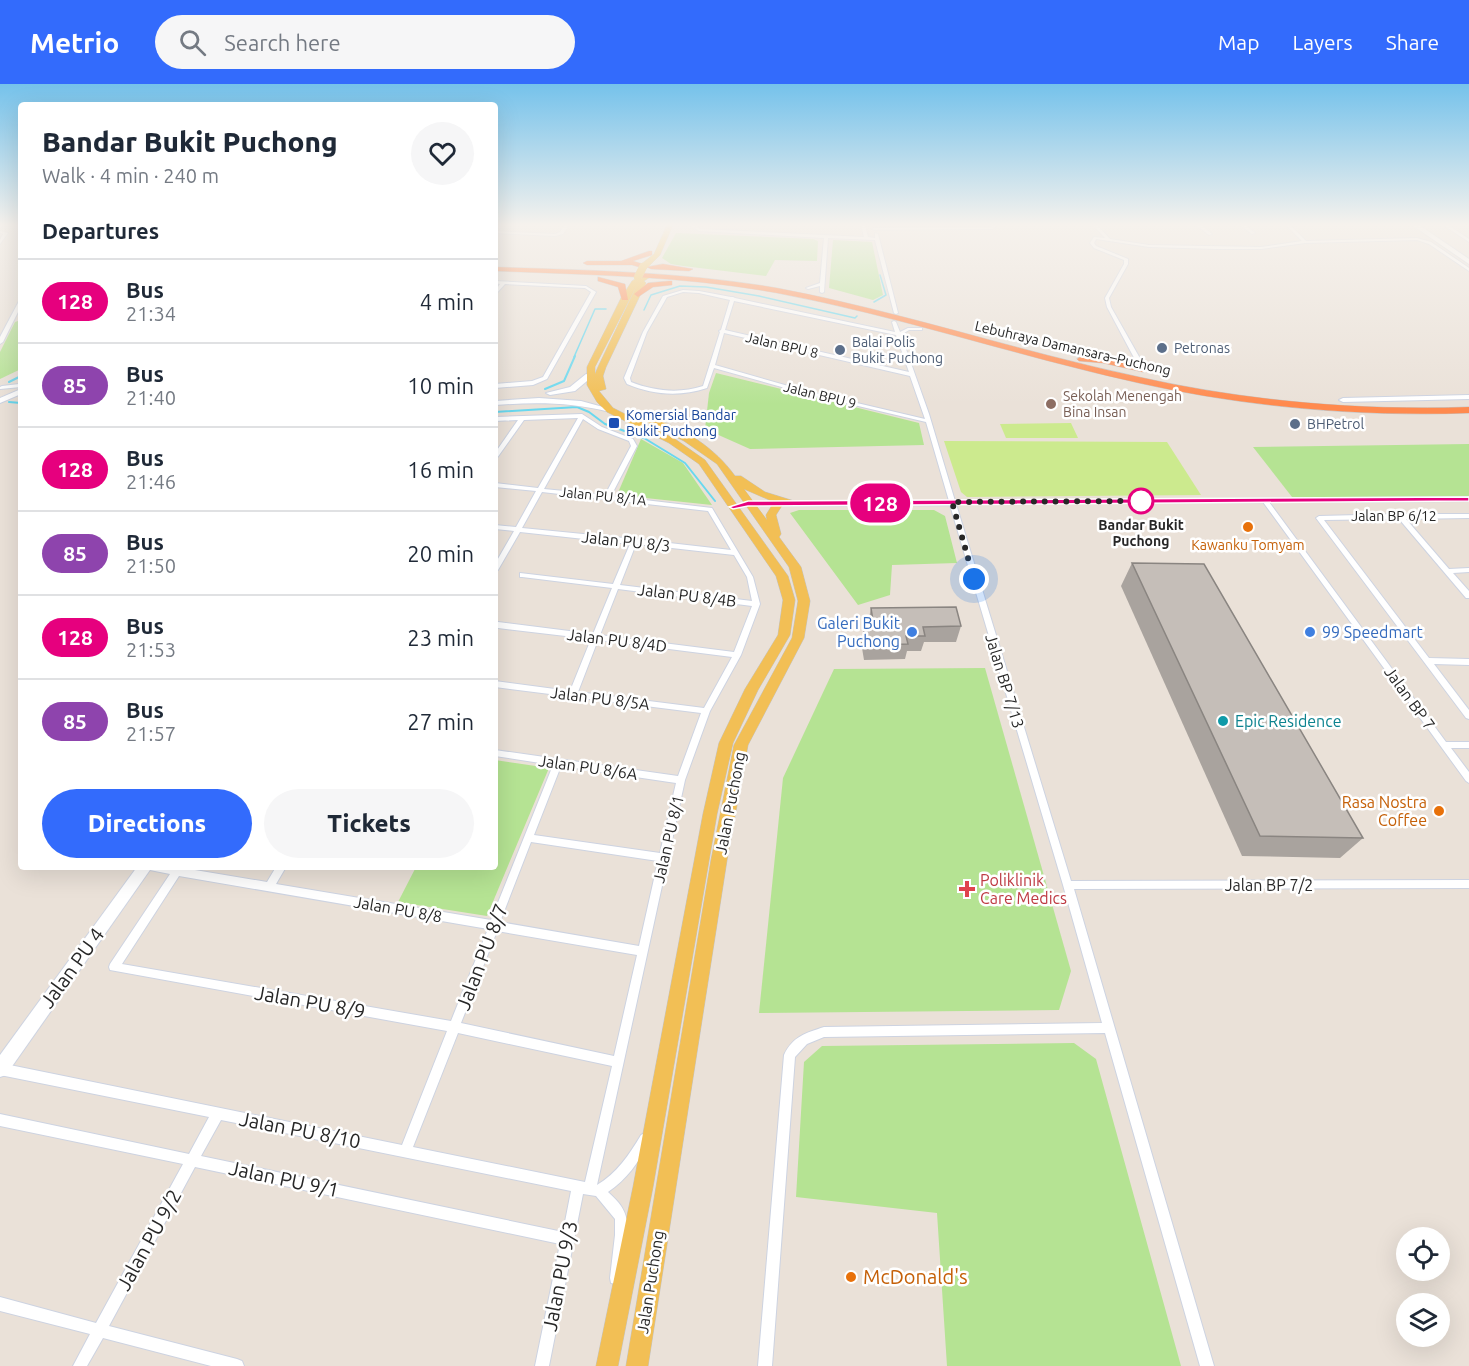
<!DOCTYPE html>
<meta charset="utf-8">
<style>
:root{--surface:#fff;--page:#f6f6f7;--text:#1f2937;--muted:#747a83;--line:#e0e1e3;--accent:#336bfc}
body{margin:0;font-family:Ubuntu,sans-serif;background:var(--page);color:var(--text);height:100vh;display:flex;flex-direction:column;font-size:22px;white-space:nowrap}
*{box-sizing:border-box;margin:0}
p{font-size:20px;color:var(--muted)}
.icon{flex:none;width:33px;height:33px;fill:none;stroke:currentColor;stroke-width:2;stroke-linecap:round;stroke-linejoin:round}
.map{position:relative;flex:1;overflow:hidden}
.details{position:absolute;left:18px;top:18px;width:480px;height:768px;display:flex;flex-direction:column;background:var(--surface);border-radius:6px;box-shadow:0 6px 24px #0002}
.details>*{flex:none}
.badge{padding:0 12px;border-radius:20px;font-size:21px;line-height:39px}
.tools{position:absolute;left:1396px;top:1143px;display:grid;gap:12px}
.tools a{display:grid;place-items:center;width:54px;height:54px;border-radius:50%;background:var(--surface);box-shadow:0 6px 24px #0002;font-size:30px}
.you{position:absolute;width:30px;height:30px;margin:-15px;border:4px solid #fff;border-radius:50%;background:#1a73e8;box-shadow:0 0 0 9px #1a73e833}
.map>.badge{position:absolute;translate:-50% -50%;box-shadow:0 0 0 3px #fff}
h2{padding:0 24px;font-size:22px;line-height:54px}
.round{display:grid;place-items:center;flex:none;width:63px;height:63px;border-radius:32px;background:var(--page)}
.summary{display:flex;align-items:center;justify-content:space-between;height:102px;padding:0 24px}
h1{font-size:28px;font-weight:800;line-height:45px}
.primary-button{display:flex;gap:12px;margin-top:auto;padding:12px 24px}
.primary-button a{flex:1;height:69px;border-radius:36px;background:var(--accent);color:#fff;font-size:24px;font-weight:800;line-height:69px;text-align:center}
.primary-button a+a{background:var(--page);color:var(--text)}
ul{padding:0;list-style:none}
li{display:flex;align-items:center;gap:18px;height:84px;padding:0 24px;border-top:2px solid var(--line)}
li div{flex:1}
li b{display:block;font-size:22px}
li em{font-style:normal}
li .badge{min-width:66px;font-weight:700;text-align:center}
header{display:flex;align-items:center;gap:36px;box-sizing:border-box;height:84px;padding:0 30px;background:var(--accent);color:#fff}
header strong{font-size:28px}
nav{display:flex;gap:33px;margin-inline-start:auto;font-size:21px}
.search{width:420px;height:54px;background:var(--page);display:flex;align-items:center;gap:15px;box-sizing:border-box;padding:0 21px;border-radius:33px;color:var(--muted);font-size:22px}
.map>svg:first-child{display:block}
</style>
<header>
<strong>Metrio</strong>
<div class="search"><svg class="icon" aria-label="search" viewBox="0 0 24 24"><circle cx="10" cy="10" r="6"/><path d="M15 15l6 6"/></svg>Search here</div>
<nav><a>Map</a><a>Layers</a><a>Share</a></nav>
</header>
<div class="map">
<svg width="1469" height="1282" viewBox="0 0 1469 1282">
<rect width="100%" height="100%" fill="#eae1d8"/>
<!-- green -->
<g fill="#b5e393">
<polygon points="676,149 813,155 818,157 817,177 775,176 766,192 683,182 671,180 662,174"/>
<polygon points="833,156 872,158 883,211 873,216 829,204"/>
<polygon points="21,236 21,285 0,295 0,268 15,238"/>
<polygon points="716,289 919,339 924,361 750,365 705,345 709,309"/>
<polygon points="641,355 683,379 712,421 617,411"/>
<polygon points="1469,360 1469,414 1292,413 1253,363"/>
<polygon points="799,426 934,426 945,432 957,479 892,481 890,511 858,521 790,429"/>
<polygon points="985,584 1071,887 1059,926 759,929 783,694 834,585"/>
<polygon points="495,676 549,684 487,832 398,818 416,783 495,783"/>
<polygon points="1074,959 1096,975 1181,1282 947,1282 937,1129 796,1113 804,978 822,962"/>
</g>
<!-- pitch -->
<g fill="#ccea8e">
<polygon points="1071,339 1078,354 1006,354 1000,340"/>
<polygon points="944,357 1167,358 1201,411 967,413 961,408"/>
</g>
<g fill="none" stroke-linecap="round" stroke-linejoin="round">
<!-- stream-far1 -->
<g stroke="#68d8ef" stroke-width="1.5">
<polyline points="874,218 886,211 880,191"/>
<polyline points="644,226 651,211 680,202 706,203 759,212 855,234 857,232"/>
<polyline points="574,273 595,225 606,225"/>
</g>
<!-- stream -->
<g stroke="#68d8ef" stroke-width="2">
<polyline points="9,298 21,292"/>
<polyline points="545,305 564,297 575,272"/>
<polyline points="9,318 21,319"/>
<polyline points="495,328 577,323 589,328 605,340 644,354 685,379 715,417"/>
</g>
<defs>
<g id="street">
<polygon points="0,141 7,141 0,143"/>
<polygon points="565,141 569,141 563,150 555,152 495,149 495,147 555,150 560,148"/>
<polygon points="690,141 695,141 700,145 864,153 861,141 865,141 868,153 875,154 875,149 878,150 898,229 896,230 894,229 875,156 828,154 824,208 822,209 820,208 820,202 808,205 806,204 820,199 824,154 699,147"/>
<polygon points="993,141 998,141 992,145 874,146 872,145 874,144 991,143"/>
<polygon points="1093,141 1097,141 1110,155 1149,161 1261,163 1302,157 1286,141 1290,141 1306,157 1417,154 1431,158 1469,184 1469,187 1429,160 1417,156 1305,159 1261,165 1218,165 1149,163 1096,155 1094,159 1096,162 1128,175 1128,180 1109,214 1111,223 1146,285 1143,287 1140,285 1107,223 1105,214 1124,180 1124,176 1094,164 1090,159 1094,153 1105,154"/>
<polygon points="1196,141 1201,141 1212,150 1209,151"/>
<polygon points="1240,141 1245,141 1255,149 1252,150"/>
<polygon points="1443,141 1448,141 1469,155 1469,158"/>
<polygon points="0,147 8,149 0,160 0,156 3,150 0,149"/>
<polygon points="495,197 586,202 596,208 547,295 533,301 495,304 495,300 532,297 543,293 591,208 585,204 505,200 495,211 495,207 500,200 495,199"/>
<path d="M683,206l16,1 32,6h2l2,1 160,34 -3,-10 2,-1 2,1 4,10 8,-4h14v2h-13l-8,5 28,79 26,87 514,-4v4l-200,1 177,240h23v6h-18l18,24v11l-3,-2 -203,-279 -307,2 115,377 398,-1v8l-395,1 140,477h-14l-95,-333 -281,4 -17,7 -12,13 -23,309h-14l26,-311c9,-19 22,-22 40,-28l278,-4 -39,-138 -113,-380 -202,1 -15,3 -3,-2 1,-1 17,-4 201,-1 -23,-79 -123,-29 -89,-25 -7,20c-27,9 -54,7 -80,-4l-3,-6 19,-46 20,-36zM683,208l16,1 31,7 -9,30 -2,1 1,1 -17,54c-24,8 -49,5 -72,-4l-1,-4 17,-46 20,-35zM734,217l162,34 13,37 -184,-42zM724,249l186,43 15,43 -119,-28 -91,-26z"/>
<polygon points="21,216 21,222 3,258 0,260 0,253 19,217"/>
<polygon points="19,300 21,301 21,303 0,305 0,303 2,302"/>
<path d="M582,330l20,13 31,12 4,7 -26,50 101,12 41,69 7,27 -19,51 -31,56 -25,69 -88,405c20,-12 32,-30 44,-50l4,-2 4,2 2,4 -2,4c-11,20 -22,36 -41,49 5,5 10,9 13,14 14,21 3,49 1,72l-1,5 -5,1 -5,-1 -1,-5 5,-43v-16l-19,-23 -13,-2 -34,172h-14l25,-122 -365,-77 -86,159 128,33 5,2 2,5h-33l-108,-28 -16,28h-14l17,-32 -90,-23v-14l96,26 87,-159 -183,-38v-12l189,40 20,-37 -209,-42v-12l402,82 45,-114 -337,-61 -1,-3 1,-3 60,-90 -20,-4 -2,-3h29l90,15 9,-15h10l-10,17 215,36 62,-155 -58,-9v-6l183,26 23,-63 -206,-26v-6l75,10 21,-52 -93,-11 -3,-1v-3l3,-2 95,12 19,-46 -90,-11h-2v-4l93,11 17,-40 -110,-12 -22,38 -3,2v-8l19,-33 -19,-2v-4l21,2 20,-36 -41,-4v-4l43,5 40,-70 -54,2 -27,38 -2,1v-6l23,-33 -23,1v-4zM583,335l15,10 31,12 2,5 -26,49 -61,-6zM542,408l166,19 23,39 -97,-11 -112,-11zM636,460l98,11 13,22 5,24 -132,-16zM618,505l134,17 -18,46 -134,-17zM598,556l134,17 -28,51 -126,-16zM561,682l115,17 -16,70 -126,-18zM531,758l127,19 -19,85 -139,-24zM179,792l309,53 -37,92 -329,-57zM497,847l140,24 -23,101 -153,-33zM458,949l154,33 -27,116 -172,-35zM221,1036l350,71 -8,41 -362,-76z"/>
<polygon points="1400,430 1469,430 1469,434 1406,435 1449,485 1469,484 1469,488 1453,489 1469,507 1469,514 1466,514 1399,435 1324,436 1429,574 1469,575 1469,581 1434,580 1469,626 1469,635 1466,634 1316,434 1319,432"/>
</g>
<g id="secondary">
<polygon points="1412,141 1419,141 1469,175 1469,180"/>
<polygon points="586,290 593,292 575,307 550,311 546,309 570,303"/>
<polygon points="21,305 21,310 0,319 0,314"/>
<polygon points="1469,311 1469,315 1343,318 1339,316 1343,314"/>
<path d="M539,314l42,3 33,9 -4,2c-39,-10 -75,-10 -115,-7v-4z"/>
<polygon points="137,783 152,783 6,991 0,993 0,971"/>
</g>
<g id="primary">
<polygon points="667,141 673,141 660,171 646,185 640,185 640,181 654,170"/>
<path d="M643,191l7,2 -6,4 2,2 -40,84 -3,9 3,13 -7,2 14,17 62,31 30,21 83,116 7,24 -5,35 -32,55 -25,53 -16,71 -64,373 -35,179h-22l37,-179 70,-373 16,-71 26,-54 33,-54 5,-35 -7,-24 -77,-112 -30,-21 -62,-31 -10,-10 -10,-17v-18l34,-69 11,-17zM637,201l-39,82 -3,7v-7z"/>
<path d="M652,334c32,10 63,30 83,58h6l24,16 29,9v4l-11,-1 -7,11 5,19 -2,3 22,30 9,34 -6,37 -56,107 -21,115 -79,506h-22l85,-506 23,-115 58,-107 6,-37 -9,-34 -72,-103 -33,-23 -35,-18 -2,-2zM744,405l30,13 -8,13 1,5z"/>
</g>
<g id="highway">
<polygon points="649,167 652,167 652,171 633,177 646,181 646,185 632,181 587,181 583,179 587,177 621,177"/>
<polygon points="663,180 693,185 689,187 651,185 647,183"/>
<path d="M495,183c94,3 189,5 282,21 122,23 240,63 362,89 108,24 219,34 330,30v6c-111,4 -222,-6 -330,-30 -122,-27 -240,-67 -362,-90 -93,-17 -188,-18 -282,-22z"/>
<polygon points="598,193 625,200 628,216 622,216 618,203 598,197"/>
<polygon points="669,197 672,197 672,201 653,203 638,213 634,210 648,199"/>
<polygon points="1082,272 1103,273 1148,285 1143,288 1103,279 1079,277 1077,275"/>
</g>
</defs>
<!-- street casing -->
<use href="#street" stroke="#cdd3e1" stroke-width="2"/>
<!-- secondary casing -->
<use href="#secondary" stroke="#cdd3e1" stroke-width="2"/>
<!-- primary casing -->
<use href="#primary" stroke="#c3c3c3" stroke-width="1"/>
<!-- highway casing -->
<use href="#highway" stroke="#c3c3c3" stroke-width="1"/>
<!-- street -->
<use href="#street" fill="#fff" fill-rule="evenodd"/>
<!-- secondary -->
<use href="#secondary" fill="#fff" fill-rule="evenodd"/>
<!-- primary -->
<use href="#primary" fill="#f2bf55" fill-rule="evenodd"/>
<!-- highway -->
<use href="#highway" fill="#ff8a4e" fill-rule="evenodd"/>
<defs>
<polyline id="primary-bridge" points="638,193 643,183"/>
</defs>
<!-- primary-bridge casing -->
<use href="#primary-bridge" stroke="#c3c3c3" stroke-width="8" stroke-linecap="butt"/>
<!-- primary-bridge -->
<use href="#primary-bridge" stroke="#f2bf55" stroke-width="8"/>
</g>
<!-- wall -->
<g fill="#a9a39e">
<polygon points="1132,479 1363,754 1340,774 1242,772 1121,502"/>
<polygon points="871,524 961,542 956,558 924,558 921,567 907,567 905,575 864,576 861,558 864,543 869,543 868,539"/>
</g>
<!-- building -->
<g fill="#c5beb8" stroke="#8a8581" stroke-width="1.5">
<polygon points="1132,479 1204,480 1363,754 1260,752"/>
<polygon points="956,523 961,542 923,543 925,552 906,552 908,560 866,561 864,543 874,543 871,524"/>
</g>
<!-- sky -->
<linearGradient id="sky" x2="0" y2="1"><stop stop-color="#75c2eb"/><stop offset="0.44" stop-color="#f6f2ed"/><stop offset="1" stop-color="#f6f2ed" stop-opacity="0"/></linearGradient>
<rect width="1469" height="320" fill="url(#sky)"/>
<!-- line -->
<polygon fill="#e6007e" stroke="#fff" stroke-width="1.5" points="1469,413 1469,417 748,422 733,425 729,423 748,417"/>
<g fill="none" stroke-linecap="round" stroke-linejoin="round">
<!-- walk -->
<polyline stroke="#272727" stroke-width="6" stroke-dasharray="0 10.8" points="974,495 952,418 1141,417"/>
</g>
<!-- markers -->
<g fill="#5c6f8a" stroke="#fff" stroke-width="2">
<circle cx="1162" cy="264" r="6"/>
<circle cx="840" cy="266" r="6"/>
<circle cx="1295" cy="340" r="6"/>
</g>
<circle fill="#8d6e63" stroke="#fff" stroke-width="2" cx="1051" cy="320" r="6"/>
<rect fill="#1a4fb4" stroke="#fff" stroke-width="2" x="608" y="333" width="12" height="12" rx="3"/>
<circle fill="#fff" stroke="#e6007e" stroke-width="3" cx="1141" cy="417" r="12"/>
<g fill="#e8710a" stroke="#fff" stroke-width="2">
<circle cx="1248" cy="443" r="6"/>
<circle cx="1439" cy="727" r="6"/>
<circle cx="851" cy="1193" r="6"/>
</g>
<g fill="#3f7fe0" stroke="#fff" stroke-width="2">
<circle cx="912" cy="548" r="6"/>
<circle cx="1310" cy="548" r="6"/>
</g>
<circle fill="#0f9aa8" stroke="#fff" stroke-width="2" cx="1223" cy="637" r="6"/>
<path fill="#e0444e" stroke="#fff" stroke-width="2" d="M964 796h6v6h6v6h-6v6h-6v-6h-6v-6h6z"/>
<g text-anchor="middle" stroke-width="5" stroke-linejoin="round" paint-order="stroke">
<!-- far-service labels -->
<g font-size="14" fill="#4e5e75" stroke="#fff" text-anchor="start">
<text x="852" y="263">Balai Polis<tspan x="852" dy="16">Bukit Puchong</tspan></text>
<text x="1174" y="269">Petronas</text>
<text x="1307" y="345">BHPetrol</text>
</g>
<!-- far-street labels -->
<g font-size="14" fill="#272727" stroke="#fff">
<text transform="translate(782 261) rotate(13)" y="5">Jalan BPU 8</text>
<text transform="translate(1073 264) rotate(13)" y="5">Lebuhraya Damansara–Puchong</text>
<text transform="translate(820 311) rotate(14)" y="5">Jalan BPU 9</text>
<text transform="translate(603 412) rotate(6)" y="5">Jalan PU 8/1A</text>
<text x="1394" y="437">Jalan BP 6/12</text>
</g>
<!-- far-education labels -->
<g font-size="14" fill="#785e54" stroke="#fff" text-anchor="start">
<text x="1063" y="317">Sekolah Menengah<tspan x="1063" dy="16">Bina Insan</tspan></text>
</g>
<!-- far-transit labels -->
<g font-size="14" fill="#164399" stroke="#fff" text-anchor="start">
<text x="626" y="336">Komersial Bandar<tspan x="626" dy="16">Bukit Puchong</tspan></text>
</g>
<!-- far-stop labels -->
<g font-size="14" font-weight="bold" fill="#272727" stroke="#fff">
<text x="1141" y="446">Bandar Bukit<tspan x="1141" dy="16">Puchong</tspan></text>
</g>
<!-- far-food labels -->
<g font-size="14" fill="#c56008" stroke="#fff">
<text x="1248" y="466">Kawanku Tomyam</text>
</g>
<!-- street labels -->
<g font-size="16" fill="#272727" stroke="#fff">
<text transform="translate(626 457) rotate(6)" y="6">Jalan PU 8/3</text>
<text transform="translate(687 511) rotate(7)" y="6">Jalan PU 8/4B</text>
<text transform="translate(617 556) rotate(7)" y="6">Jalan PU 8/4D</text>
<text transform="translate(1005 597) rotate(73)" y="6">Jalan BP 7/13</text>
<text transform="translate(600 614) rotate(7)" y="6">Jalan PU 8/5A</text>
<text transform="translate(1410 614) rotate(54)" y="6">Jalan BP 7</text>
<text transform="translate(588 683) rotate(8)" y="6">Jalan PU 8/6A</text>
<text transform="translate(730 719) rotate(-79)" y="6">Jalan Puchong</text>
<text transform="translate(668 755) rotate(-77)" y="6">Jalan PU 8/1</text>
<text x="1269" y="807">Jalan BP 7/2</text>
<text transform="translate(398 825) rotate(10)" y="6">Jalan PU 8/8</text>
<text transform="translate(650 1198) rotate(-81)" y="6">Jalan Puchong</text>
</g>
<!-- shop labels -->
<g font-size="16" fill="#366cbe" stroke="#fff" text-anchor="end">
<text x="900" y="545">Galeri Bukit<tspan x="900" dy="18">Puchong</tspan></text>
<text x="1322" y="554" text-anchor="start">99 Speedmart</text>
</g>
<!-- culture labels -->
<g font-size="16" fill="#0d838f" stroke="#fff" text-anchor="start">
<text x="1235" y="643">Epic Residence</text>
</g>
<!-- food labels -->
<g font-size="16" fill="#c56008" stroke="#fff" text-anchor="end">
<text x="1427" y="724">Rasa Nostra<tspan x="1427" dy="18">Coffee</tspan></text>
</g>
<!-- health labels -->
<g font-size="16" fill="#be3a42" stroke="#fff" text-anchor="start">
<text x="980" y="802">Poliklinik<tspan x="980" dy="18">Care Medics</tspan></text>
</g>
<!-- near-street labels -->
<g font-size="20" fill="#272727" stroke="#fff">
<text transform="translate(482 873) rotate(-69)" y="7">Jalan PU 8/7</text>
<text transform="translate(72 884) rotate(-54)" y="7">Jalan PU 4</text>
<text transform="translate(310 918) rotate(10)" y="7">Jalan PU 8/9</text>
<text transform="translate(300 1046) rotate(11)" y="7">Jalan PU 8/10</text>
<text transform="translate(284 1095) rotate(12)" y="7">Jalan PU 9/1</text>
<text transform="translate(149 1156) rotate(-61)" y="7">Jalan PU 9/2</text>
<text transform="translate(560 1192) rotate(-79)" y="7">Jalan PU 9/3</text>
</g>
<!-- near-food labels -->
<g font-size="20" fill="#c56008" stroke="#fff" text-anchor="start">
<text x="863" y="1200">McDonald's</text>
</g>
</g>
</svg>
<div class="tools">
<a><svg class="icon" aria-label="locate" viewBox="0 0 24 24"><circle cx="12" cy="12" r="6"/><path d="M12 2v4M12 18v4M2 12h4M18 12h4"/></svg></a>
<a><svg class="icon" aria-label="layers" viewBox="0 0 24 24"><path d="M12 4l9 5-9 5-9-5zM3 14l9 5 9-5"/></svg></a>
</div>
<div class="you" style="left:974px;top:495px"></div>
<b class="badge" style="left:880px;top:419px;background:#e6007e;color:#fff">128</b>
<section class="details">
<div class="summary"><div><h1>Bandar Bukit Puchong</h1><p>Walk · 4 min · 240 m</p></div><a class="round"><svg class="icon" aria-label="heart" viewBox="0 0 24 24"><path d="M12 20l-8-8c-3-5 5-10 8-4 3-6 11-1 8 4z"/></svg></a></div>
<h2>Departures</h2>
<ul>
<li><span class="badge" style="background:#e6007e;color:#fff">128</span><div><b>Bus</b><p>21:34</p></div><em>4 min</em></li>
<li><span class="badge" style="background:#8e44ad;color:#fff">85</span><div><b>Bus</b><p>21:40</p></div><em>10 min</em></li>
<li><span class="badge" style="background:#e6007e;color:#fff">128</span><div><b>Bus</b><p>21:46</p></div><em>16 min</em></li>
<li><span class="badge" style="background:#8e44ad;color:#fff">85</span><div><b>Bus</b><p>21:50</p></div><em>20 min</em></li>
<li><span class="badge" style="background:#e6007e;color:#fff">128</span><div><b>Bus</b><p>21:53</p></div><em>23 min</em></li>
<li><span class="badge" style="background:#8e44ad;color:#fff">85</span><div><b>Bus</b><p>21:57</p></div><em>27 min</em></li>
</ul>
<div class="primary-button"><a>Directions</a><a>Tickets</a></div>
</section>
</div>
